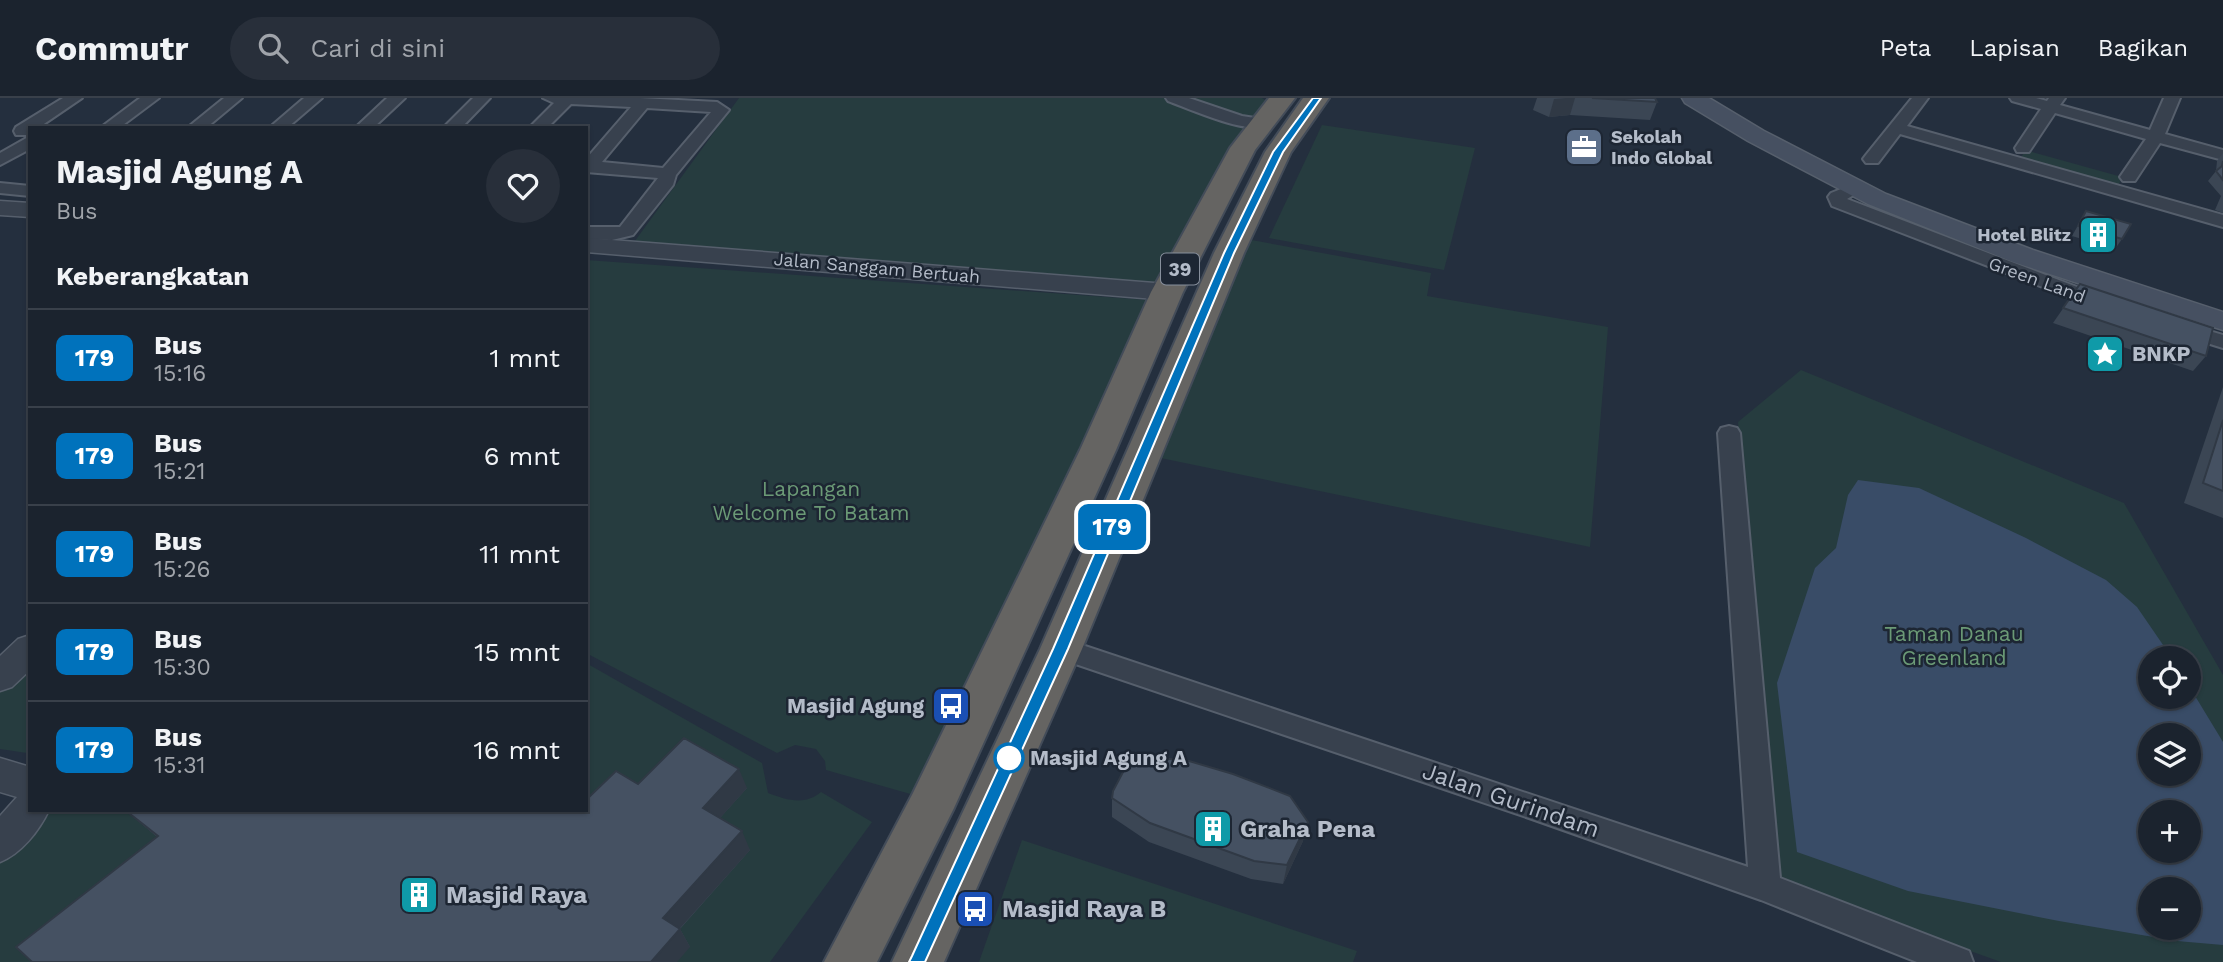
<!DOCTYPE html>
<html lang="id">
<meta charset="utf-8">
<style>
:root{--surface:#1b232e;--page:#282f3a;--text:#f1f3f6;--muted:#a0a4aa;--line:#39404a}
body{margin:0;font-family:"Work Sans",sans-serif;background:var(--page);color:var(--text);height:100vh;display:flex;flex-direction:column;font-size:26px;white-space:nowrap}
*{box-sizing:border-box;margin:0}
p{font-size:23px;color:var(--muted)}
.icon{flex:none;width:38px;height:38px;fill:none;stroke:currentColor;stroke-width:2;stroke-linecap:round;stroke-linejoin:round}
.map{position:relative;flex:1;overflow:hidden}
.sheet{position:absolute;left:28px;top:28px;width:560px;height:686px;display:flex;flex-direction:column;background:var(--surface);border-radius:0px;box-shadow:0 2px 5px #0004,0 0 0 2px var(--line)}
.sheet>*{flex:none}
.badge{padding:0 14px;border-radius:10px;font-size:24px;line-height:46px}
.fabs{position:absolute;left:2138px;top:548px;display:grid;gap:14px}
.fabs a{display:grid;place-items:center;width:63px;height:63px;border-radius:50%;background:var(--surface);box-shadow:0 2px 5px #0004,0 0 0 2px var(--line);font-size:35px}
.map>.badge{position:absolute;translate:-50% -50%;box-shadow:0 0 0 4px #fff}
h2{padding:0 28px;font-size:26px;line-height:63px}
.round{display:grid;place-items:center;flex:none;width:74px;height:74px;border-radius:37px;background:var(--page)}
.headline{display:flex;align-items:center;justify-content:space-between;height:119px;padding:0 28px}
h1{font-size:33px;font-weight:700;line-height:52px}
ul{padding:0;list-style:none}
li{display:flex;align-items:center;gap:21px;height:98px;padding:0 28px;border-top:2px solid var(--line)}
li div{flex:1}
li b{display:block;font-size:26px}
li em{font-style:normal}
li .badge{min-width:77px;font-weight:700;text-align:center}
header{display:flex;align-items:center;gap:42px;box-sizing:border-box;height:98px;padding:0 35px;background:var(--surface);border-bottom:2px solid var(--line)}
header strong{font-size:33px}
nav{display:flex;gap:38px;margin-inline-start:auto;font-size:24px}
.search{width:490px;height:63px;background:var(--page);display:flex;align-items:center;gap:18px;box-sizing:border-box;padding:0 24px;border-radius:38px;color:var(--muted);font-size:26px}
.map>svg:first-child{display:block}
</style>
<header>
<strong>Commutr</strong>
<div class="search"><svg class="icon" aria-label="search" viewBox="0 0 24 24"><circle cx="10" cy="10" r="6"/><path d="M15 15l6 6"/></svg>Cari di sini</div>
<nav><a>Peta</a><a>Lapisan</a><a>Bagikan</a></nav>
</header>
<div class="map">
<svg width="2223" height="864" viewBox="0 0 2223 864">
<rect width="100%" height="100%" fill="#242f3e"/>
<!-- green -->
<g fill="#263c3f" fill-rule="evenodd">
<polygon points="739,0 1262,0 1268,4 1163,187 632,147"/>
<polygon points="1322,27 1475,50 1444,172 1269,140"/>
<polygon points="2025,52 2122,79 2117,91 2019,64"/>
<polygon points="1246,141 1431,175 1427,198 1608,229 1590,449 1151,358"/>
<polygon points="586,162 1148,202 921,699 826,672 825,663 816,651 795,647 777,655 586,555"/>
<path d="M1801,272l323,133 99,172v287h-222l-229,-82 -34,-458zM2151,560h38v38h-38zM2151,637h38v39h-38zM2151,714h38v38h-38zM2151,791h38v39h-38z"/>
<polygon points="30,537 30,655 27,655 0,651 0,562"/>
<path d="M586,565l176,100 6,30c19,7 36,13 53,-1l51,30 -102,140h-770v-113l34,-39h552z"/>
<polygon points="1022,742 1357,853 1353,864 979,864"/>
</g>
<!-- water -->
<path fill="#394c67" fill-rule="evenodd" d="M1858,382l61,8 107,50 80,42 31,27 35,51h-21v38h38v-10l34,56v203l-46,-4 -118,-20 -151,-30 -111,-39 -20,-169 38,-115 21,-20 12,-53zM2151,637h38v39h-38zM2151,714h38v38h-38zM2151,791h38v39h-38z"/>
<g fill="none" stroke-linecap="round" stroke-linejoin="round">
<defs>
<g id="minor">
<polygon points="63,0 82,0 38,30 30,30 28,37 16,37 14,33 16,29"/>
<polygon points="140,0 159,0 119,30 100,30"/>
<polygon points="224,0 242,0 206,30 187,30"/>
<polygon points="304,0 322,0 287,30 269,30"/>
<polygon points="387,0 405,0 373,30 355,30"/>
<polygon points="473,0 490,0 461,30 443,30"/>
<path d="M543,0h97l77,4 12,8 -53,65 -3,10 -40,50 -21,5 -26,-1v-12h34l38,-49 -72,-6v-13l45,-52 -60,-3 -24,24h-18l25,-25zM647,10l64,4 -48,56 -61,-6z"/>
<path d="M1166,0h23l53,18 26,4 2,3c-15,16 -82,-15 -102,-22z"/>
<polygon points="1912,0 1928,0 1907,28 2223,117 2223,129 1900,36 1878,65 1866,65 1863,61 1866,57"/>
<polygon points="2010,0 2036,0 2047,3 2049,0 2065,0 2060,7 2150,32 2164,0 2180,0 2165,36 2223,52 2223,62 2160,45 2135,83 2123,83 2120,79 2146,41 2055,15 2029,54 2017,54 2015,50 2041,11 2012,3"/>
<polygon points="30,38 30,51 0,67 0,55"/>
<polygon points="0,85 30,88 30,98 0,95"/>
<polygon points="1856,85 1865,90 1847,101 2111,202 2114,206 2111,210 2097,210 1832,108 1828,99 1831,95"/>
<polygon points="2179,224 2223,237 2223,250 2172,234 2169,230 2172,226"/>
<polygon points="1729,328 1737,330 1740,335 1780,780 1969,853 1973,864 1917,864 1761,802 1532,721 1052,558 1048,551 1052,544 1061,540 1748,769 1718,335 1721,330"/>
</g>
<g id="tertiary">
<polygon points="0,103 30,105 30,119 0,117"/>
<polygon points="586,140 1167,186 1176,189 1180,194 1176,199 1167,202 586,154"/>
<polygon points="30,537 30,572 12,589 0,593 0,558 18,541"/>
<path d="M0,660l30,9v43h19c-10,21 -28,44 -49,52v-46l17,-19 -17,-5z"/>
</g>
<polygon id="secondary" points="1682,0 1709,0 1764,33 1886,96 2033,152 2223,214 2223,232 2013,164 1868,106 1748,43 1685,5"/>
<g id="trunk">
<polygon points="1269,0 1295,0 1255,52 1183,194 1116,352 954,710 877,864 824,864 913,695 1080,352 1151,194 1230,50"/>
<polygon points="1303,0 1329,0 1291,54 1244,155 1082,551 944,864 892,864 1040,551 1214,155 1265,54"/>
</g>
</defs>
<!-- minor casing -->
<use href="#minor" stroke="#565f6c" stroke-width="4"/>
<!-- tertiary casing -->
<use href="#tertiary" stroke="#565f6c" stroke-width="3"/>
<!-- secondary casing -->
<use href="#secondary" stroke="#565f6c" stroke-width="3"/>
<!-- trunk casing -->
<use href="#trunk" stroke="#434c59" stroke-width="4"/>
<!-- minor -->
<use href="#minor" fill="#38414e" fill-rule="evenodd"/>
<!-- tertiary -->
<use href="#tertiary" fill="#38414e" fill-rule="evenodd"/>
<!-- secondary -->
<use href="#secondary" fill="#465061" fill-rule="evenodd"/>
<!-- trunk -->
<use href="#trunk" fill="#656462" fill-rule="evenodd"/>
</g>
<!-- wall -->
<g fill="#3b4654">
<polygon points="1537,0 1655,0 1657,4 1650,22 1570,17 1549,19 1533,12"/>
<polygon points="2223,55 2223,115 2215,112 2221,98 2208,83 2216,73 2217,63"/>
<polygon points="2086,113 2122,141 2115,151 2072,138"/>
<polygon points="2080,186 2206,258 2193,273 2053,225"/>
<polygon points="2223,289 2223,420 2184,405"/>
<polygon points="638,686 747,690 720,720 750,752 680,831 690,849 157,739 125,712 588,700"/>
<polygon points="1112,700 1303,743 1283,786 1251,781 1149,744 1112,719"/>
</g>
<!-- shaded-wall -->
<g fill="#303945">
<polygon points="1566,0 1575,0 1570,17 1549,19 1554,1"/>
<polygon points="739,671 747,690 712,729 703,710"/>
<polygon points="1308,724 1303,743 1283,786 1287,767"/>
<polygon points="742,733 750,752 673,838 663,820"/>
<polygon points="680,831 690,849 677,864 651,864"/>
</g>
<!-- building -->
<g fill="#455162" stroke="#303945" stroke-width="2">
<polygon points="1592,0 1655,0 1657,4"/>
<polygon points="2223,63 2223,82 2216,73 2222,68"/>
<polygon points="2086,113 2131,126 2122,141 2078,128"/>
<polygon points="2080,186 2213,230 2206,258 2063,210"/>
<polygon points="2223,322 2223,393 2203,385"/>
<polygon points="684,640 739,671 703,710 742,733 663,820 680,831 651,864 32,864 16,849 158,738 125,712 586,712 586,699 588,700 616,673 638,686"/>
<polygon points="1132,657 1189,663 1233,676 1290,698 1308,724 1287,767 1254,763 1150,725 1112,700 1113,693"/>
</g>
<!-- line -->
<polygon fill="#0072bc" stroke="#fff" stroke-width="2" points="1313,0 1321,0 1283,54 1234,155 1068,551 925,864 909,864 912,858 1053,551 1224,155 1273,54"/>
<!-- icons -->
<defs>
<symbol id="office-square" viewBox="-11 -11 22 22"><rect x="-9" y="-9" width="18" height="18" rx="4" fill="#5c6f8a" stroke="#1d2633"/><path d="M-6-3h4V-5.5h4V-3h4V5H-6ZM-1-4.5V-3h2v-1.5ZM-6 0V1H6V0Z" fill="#fff"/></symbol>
<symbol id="building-square" viewBox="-11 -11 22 22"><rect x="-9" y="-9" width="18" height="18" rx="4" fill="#0f9aa8" stroke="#1d2633"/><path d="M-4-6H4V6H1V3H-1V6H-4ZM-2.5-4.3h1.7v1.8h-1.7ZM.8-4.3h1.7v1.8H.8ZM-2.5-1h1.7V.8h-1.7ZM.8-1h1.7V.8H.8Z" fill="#fff"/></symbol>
<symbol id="sight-square" viewBox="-11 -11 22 22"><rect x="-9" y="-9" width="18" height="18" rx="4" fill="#0f9aa8" stroke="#1d2633"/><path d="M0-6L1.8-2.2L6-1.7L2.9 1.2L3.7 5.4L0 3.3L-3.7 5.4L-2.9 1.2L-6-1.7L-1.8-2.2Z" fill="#fff"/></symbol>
<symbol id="bus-square" viewBox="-11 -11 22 22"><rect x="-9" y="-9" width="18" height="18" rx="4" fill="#1a4fb4" stroke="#1d2633"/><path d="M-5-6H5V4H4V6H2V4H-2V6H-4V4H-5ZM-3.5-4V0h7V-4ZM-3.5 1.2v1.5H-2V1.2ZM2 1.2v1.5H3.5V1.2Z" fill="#fff"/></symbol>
</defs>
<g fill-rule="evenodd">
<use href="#office-square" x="1562" y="27" width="44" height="44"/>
<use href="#building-square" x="2076" y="115" width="44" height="44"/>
<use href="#sight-square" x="2083" y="234" width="44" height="44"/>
<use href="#bus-square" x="929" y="586" width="44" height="44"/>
<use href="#building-square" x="1191" y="709" width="44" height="44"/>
<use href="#building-square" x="397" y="775" width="44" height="44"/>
<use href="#bus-square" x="953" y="789" width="44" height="44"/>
</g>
<!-- markers -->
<circle fill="#fff" stroke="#0072bc" stroke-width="3.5" cx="1009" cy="660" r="14"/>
<g text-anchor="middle" stroke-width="5" stroke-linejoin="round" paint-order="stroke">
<!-- far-poi labels -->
<g font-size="18" font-weight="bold" fill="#b4bcc9" stroke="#1d2633" text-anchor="start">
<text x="1611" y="45">Sekolah<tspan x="1611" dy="21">Indo Global</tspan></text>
<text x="2071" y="143" text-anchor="end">Hotel Blitz</text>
</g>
<!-- far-street labels -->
<g font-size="18" fill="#b4bcc9" stroke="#1d2633">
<text transform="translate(877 170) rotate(5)" y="6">Jalan Sanggam Bertuah</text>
<text transform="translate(2037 182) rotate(20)" y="6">Green Land</text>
</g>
<!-- shield labels -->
<rect fill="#1d2633" stroke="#878f9c" stroke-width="2" x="1161" y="155.5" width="38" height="31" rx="5"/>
<g font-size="19" font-weight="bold" fill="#b4bcc9">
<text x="1180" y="178">39</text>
</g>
<!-- poi labels -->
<g font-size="21" font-weight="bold" fill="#b4bcc9" stroke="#1d2633" text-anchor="start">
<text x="2132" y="263">BNKP</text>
<text x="924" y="615" text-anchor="end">Masjid Agung</text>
</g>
<!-- park labels -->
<g font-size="21" fill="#6b9a76" stroke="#1d2633">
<text x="811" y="398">Lapangan<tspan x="811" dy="24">Welcome To Batam</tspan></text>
<text x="1954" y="543">Taman Danau<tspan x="1954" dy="24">Greenland</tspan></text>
</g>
<!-- stop labels -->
<g font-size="21" font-weight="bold" fill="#b4bcc9" stroke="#1d2633" text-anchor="start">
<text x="1030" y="667">Masjid Agung A</text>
</g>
<!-- near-street labels -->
<g font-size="24" fill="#b4bcc9" stroke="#1d2633">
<text transform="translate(1511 702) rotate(19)" y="8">Jalan Gurindam</text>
</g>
<!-- near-poi labels -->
<g font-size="24" font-weight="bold" fill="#b4bcc9" stroke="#1d2633" text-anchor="start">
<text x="1240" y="739">Graha Pena</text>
<text x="446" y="805">Masjid Raya</text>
<text x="1002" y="819">Masjid Raya B</text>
</g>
</g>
</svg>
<div class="fabs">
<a><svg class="icon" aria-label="locate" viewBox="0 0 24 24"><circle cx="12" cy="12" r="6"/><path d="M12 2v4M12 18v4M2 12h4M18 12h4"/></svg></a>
<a><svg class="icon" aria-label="layers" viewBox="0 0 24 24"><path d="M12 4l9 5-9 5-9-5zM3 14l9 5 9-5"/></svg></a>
<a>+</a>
<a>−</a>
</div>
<b class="badge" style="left:1112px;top:429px;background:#0072bc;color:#fff">179</b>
<section class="sheet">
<div class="headline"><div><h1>Masjid Agung A</h1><p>Bus</p></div><a class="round"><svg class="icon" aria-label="heart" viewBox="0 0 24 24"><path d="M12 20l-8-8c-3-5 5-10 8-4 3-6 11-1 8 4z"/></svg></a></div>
<h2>Keberangkatan</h2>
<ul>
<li><span class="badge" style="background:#0072bc;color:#fff">179</span><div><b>Bus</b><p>15:16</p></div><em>1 mnt</em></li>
<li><span class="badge" style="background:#0072bc;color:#fff">179</span><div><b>Bus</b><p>15:21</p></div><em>6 mnt</em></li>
<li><span class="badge" style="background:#0072bc;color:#fff">179</span><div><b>Bus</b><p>15:26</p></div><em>11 mnt</em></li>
<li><span class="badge" style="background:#0072bc;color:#fff">179</span><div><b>Bus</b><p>15:30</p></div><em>15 mnt</em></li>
<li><span class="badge" style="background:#0072bc;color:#fff">179</span><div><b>Bus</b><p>15:31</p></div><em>16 mnt</em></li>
</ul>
</section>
</div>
